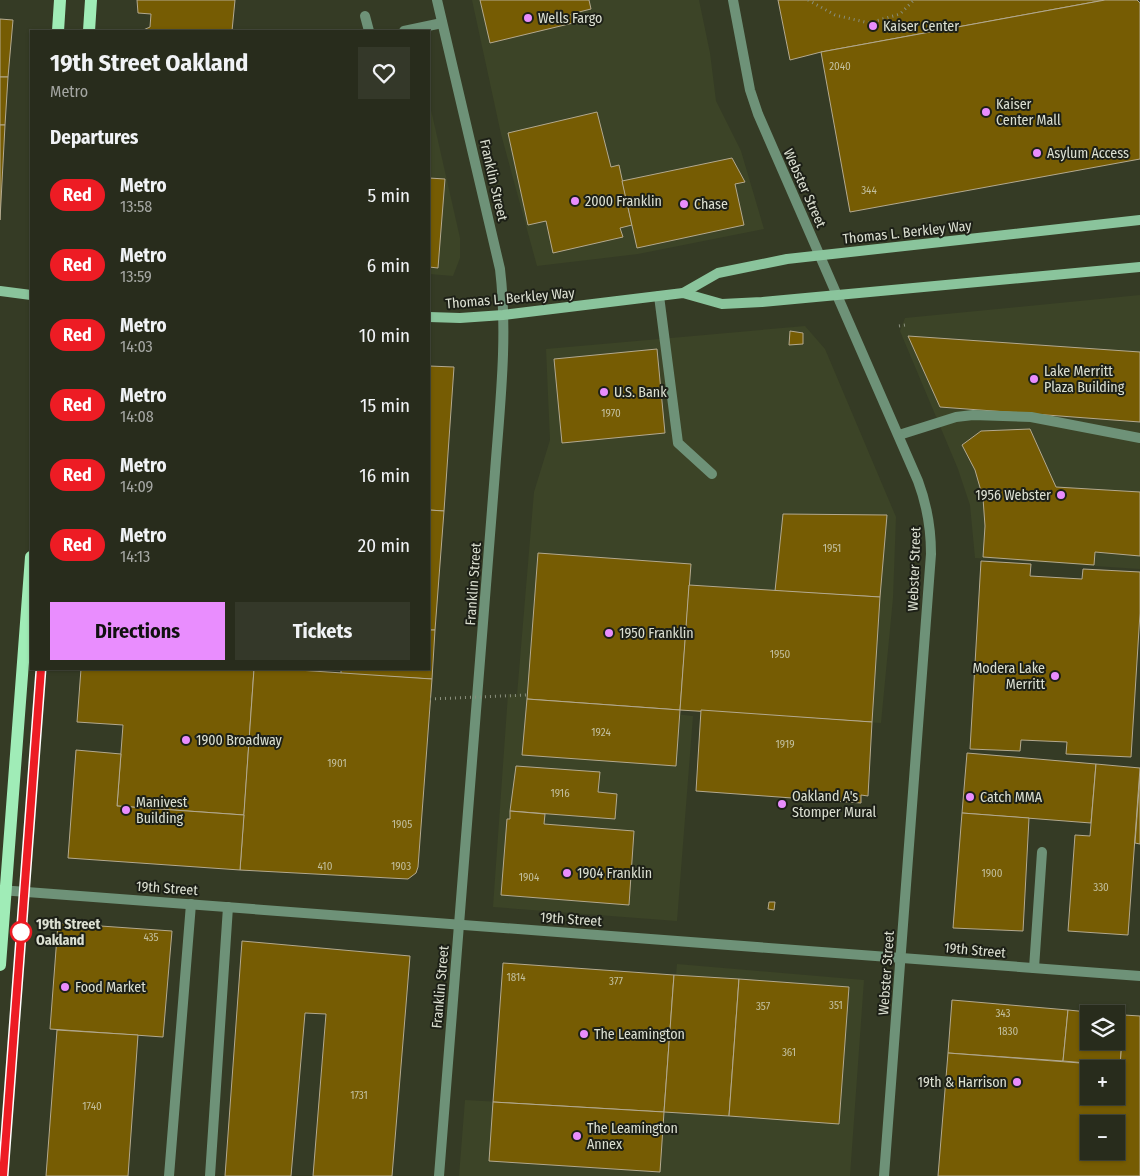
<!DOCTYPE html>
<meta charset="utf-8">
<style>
:root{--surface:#282c1c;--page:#343829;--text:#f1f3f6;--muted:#a5a7a3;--line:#44483b;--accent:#e98dfe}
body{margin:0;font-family:"Fira Sans Condensed",sans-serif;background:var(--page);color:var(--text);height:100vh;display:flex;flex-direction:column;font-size:19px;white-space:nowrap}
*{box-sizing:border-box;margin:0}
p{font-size:16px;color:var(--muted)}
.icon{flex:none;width:28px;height:28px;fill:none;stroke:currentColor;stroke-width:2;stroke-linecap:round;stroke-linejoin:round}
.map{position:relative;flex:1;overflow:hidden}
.side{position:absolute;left:30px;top:30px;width:400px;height:640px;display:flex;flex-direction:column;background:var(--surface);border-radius:0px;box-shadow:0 1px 4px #0004,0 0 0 1px var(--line)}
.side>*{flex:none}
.badge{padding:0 10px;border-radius:16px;font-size:18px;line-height:32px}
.fabs{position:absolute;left:1080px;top:1005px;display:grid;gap:10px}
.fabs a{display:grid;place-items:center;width:45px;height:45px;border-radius:0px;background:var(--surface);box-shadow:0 1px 4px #0004,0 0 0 1px var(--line);font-size:25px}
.map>.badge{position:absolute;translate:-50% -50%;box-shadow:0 0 0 2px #fff}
h2{padding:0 20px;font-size:19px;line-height:45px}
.round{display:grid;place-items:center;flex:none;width:52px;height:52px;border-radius:0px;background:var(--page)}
.head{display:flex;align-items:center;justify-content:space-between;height:85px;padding:0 20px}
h1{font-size:24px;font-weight:700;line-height:38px}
.cta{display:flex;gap:10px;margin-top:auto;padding:10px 20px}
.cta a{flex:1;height:58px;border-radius:0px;background:var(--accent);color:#111;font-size:20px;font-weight:700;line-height:58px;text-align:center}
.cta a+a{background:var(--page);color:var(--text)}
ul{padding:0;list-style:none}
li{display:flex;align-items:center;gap:15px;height:70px;padding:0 20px}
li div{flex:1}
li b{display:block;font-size:19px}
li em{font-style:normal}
li .badge{min-width:55px;font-weight:700;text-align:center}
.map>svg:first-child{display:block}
</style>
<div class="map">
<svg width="1140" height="1176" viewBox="0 0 1140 1176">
<rect width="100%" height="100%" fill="#353b25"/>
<!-- built -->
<g fill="#3c4427">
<polygon points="472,0 699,0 710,53 716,101 741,151 764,229 638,254 537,266 501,134"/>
<polygon points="429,101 460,238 460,258 453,276 429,274"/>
<polygon points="1140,295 1140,569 975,558 970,505 958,469 900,331 905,318"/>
<polygon points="805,326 825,349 896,517 893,598 881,723 588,704 693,716 677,921 493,907 508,694 517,695 534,492 550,440 546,349"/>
<polygon points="677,964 864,980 850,1176 459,1176 465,1100 664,1111"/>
</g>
<!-- building -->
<g fill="#765c03" stroke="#b3a98f" fill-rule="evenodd">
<polygon points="137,0 235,0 232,31 141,31 150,27 151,14 138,13"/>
<polygon points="480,0 589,0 591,9 571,14 573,23 490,43"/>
<polygon points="778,0 1105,0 821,52 790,60"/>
<polygon points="1105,0 1137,0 1140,3 1140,159 850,212 821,52"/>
<polygon points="0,19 13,20 8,77 0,77"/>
<polygon points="0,77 8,77 5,125 0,125"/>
<polygon points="597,112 611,167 619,165 632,225 620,228 623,237 553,253 546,221 528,225 508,133"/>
<polygon points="0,125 5,125 0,220"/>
<polygon points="732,158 745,182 735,184 744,225 637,248 622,181"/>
<polygon points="429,178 445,179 438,268 429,267"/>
<polygon points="790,331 803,333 803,344 789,345"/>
<polygon points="908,336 1140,352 1140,422 940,407"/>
<polygon points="657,349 665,433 562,443 554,359"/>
<polygon points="429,366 454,367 444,511 429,510"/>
<polygon points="1030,429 1056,487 1140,492 1140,556 1095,552 1094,565 983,557 985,526 983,498 975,470 962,445 981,431"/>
<polygon points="429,510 444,511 435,630 429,630"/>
<polygon points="783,514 887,515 880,597 775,591"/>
<polygon points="538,553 691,564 680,710 527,699"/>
<polygon points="981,561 1031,564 1030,576 1082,579 1083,569 1140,572 1140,613 1131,757 1066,754 1067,742 1021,740 1020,751 970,749"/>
<polygon points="689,585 880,597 872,722 680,710"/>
<polygon points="429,630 435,630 432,679 341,674 341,669 429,669"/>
<polygon points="81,669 254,669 244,815 117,806 123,725 77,722"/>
<polygon points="254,669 283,669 432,679 418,867 416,873 408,879 240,870"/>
<polygon points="527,699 680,710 676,766 522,755"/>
<polygon points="701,710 872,722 868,796 861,795 861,803 696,791"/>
<polygon points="76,750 121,754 117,806 244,815 240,870 68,858"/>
<polygon points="967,753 1096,764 1091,823 962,813"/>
<polygon points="1096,764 1140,768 1128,935 1068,931 1075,835 1090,836"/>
<polygon points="516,766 600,772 598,792 617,794 615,819 510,811"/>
<polygon points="1140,775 1140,844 1135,843"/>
<polygon points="510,811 545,814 544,824 634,831 629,905 501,895 507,819 510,819"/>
<polygon points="962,813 1029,818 1023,931 953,928"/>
<polygon points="769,902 775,902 774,910 768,909"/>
<polygon points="58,923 172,931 163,1037 50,1029"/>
<polygon points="242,941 410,956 392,1176 313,1176 326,1014 305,1013 291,1176 225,1176"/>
<polygon points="503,963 674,975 664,1112 493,1102"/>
<polygon points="674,975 739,979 729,1116 664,1112"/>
<polygon points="739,979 849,987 839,1124 729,1116"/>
<polygon points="952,1000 1068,1010 1063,1061 948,1053"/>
<polygon points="1068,1010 1108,1014 1089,1014 1089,1041 1116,1041 1116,1014 1124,1015 1120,1066 1063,1061"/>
<path d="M1124,1015l16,1v160h-202l10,-123 172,13zM1089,1069h27v27h-27zM1089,1124h27v27h-27z"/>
<polygon points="57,1030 138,1035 128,1176 46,1176"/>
<polygon points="493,1102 664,1112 660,1172 489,1161"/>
</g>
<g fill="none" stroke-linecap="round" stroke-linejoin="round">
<!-- path -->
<g stroke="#898e7c" stroke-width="3" stroke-dasharray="1 4" stroke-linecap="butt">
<polyline points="808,0 835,15 869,23 900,14 914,0"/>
<polyline points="899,326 905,325"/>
</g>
<!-- lane -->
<g stroke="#6e9278" stroke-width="10">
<polyline points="365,16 369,31"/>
<polyline points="404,31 442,23"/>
<polyline points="659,296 678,443 712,474"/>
<polyline points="899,435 956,417 973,415 1031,417 1140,438"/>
<polyline points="1034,968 1042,852"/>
<polyline points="169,1176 191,904"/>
<polyline points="210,1176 228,907"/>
</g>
<!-- street -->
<g stroke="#6e9278" stroke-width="10">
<path d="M437,0l63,269c8,67 0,135 -5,203l-56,704"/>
<path d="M733,0l17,90 8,24 160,367c9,24 13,46 13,73l-47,622"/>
<polyline points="0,890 1140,976"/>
</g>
<!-- secondary -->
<g stroke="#8ac49c" stroke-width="10">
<polyline points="0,291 31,295"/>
<polyline points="683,293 718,273 787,259 1140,220"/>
<polyline points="429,317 460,318 503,315 683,293 722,304 762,302 1140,267"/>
</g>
<!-- primary -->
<g stroke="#a0ecb7" stroke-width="12">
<polyline points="58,31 60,0"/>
<polyline points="89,31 91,0"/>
<polyline points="0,965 31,557"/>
</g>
<!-- path-bridge -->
<polyline stroke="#898e7c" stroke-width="3" stroke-dasharray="1 4" stroke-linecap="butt" points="430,699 527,695"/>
</g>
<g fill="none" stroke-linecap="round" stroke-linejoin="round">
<defs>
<polyline id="line" points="3,1176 41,669"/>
</defs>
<!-- line casing -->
<use href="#line" stroke="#fff" stroke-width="11"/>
<!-- line -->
<use href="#line" stroke="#ed1c24" stroke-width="8"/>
</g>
<!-- markers -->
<g fill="#e98dfe" stroke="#1d2017" stroke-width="2">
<circle cx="528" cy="18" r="5"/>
<circle cx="873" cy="26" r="5"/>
<circle cx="986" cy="112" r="5"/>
<circle cx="1037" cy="153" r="5"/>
<circle cx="575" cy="201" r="5"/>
<circle cx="684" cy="204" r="5"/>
<circle cx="1034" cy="379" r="5"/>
<circle cx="604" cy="392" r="5"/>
<circle cx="1061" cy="495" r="5"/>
<circle cx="609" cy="633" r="5"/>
<circle cx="1055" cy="676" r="5"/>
<circle cx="186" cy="740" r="5"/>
<circle cx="970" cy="797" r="5"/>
<circle cx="782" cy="804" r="5"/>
<circle cx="126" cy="810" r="5"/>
<circle cx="567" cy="873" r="5"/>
<circle cx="65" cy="987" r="5"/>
<circle cx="584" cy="1034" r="5"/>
<circle cx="1017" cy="1082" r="5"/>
<circle cx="577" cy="1136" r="5"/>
</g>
<circle fill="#fff" stroke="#ed1c24" stroke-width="2.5" cx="21" cy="932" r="10"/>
<g text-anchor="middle" stroke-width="4" stroke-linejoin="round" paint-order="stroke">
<!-- number labels -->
<g font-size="11" fill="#c2bf9e">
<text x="840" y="70">2040</text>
<text x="869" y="194">344</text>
<text x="611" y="417">1970</text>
<text x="832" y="552">1951</text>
<text x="780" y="658">1950</text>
<text x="601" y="736">1924</text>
<text x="785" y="748">1919</text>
<text x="337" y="767">1901</text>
<text x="560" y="797">1916</text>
<text x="402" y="828">1905</text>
<text x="325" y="870">410</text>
<text x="401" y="870">1903</text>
<text x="992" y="877">1900</text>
<text x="529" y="881">1904</text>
<text x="1101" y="891">330</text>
<text x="151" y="941">435</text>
<text x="516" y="981">1814</text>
<text x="616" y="985">377</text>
<text x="836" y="1009">351</text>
<text x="763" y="1010">357</text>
<text x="1003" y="1017">343</text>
<text x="1008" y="1035">1830</text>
<text x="789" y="1056">361</text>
<text x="359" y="1099">1731</text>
<text x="92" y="1110">1740</text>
</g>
<!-- poi labels -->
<g font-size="14" fill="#dce0d2" stroke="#1d2017" text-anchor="start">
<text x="538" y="23">Wells Fargo</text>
<text x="883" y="31">Kaiser Center</text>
<text x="996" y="109">Kaiser<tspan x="996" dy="16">Center Mall</tspan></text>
<text x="1047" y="158">Asylum Access</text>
<text x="585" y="206">2000 Franklin</text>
<text x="694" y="209">Chase</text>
<text x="1044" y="376">Lake Merritt<tspan x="1044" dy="16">Plaza Building</tspan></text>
<text x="614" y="397">U.S. Bank</text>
<text x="1051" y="500" text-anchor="end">1956 Webster</text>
<text x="619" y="638">1950 Franklin</text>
<text x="1045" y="673" text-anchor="end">Modera Lake<tspan x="1045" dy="16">Merritt</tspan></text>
<text x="196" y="745">1900 Broadway</text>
<text x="792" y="801">Oakland A's<tspan x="792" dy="16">Stomper Mural</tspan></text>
<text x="980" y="802">Catch MMA</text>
<text x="136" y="807">Manivest<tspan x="136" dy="16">Building</tspan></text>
<text x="577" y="878">1904 Franklin</text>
<text x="75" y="992">Food Market</text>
<text x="594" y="1039">The Leamington</text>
<text x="1007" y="1087" text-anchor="end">19th &amp; Harrison</text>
<text x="587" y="1133">The Leamington<tspan x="587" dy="16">Annex</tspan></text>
</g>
<!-- street labels -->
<g font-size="14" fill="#dce0d2" stroke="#1d2017">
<text transform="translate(494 180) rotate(77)" y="5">Franklin Street</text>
<text transform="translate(805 188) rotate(66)" y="5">Webster Street</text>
<text transform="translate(907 232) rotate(-6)" y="5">Thomas L. Berkley Way</text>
<text transform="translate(510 298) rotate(-5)" y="5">Thomas L. Berkley Way</text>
<text transform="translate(914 569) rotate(-88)" y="5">Webster Street</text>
<text transform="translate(473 584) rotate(-86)" y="5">Franklin Street</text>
<text transform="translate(167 888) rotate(4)" y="5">19th Street</text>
<text transform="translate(571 919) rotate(4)" y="5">19th Street</text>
<text transform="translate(975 950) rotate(5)" y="5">19th Street</text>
<text transform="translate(886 973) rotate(-86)" y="5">Webster Street</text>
<text transform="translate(440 987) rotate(-85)" y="5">Franklin Street</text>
</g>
<!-- stop labels -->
<g font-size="14" font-weight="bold" fill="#dce0d2" stroke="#1d2017" text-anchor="start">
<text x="36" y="929">19th Street<tspan x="36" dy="16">Oakland</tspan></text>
</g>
</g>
</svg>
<div class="fabs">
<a><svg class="icon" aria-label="layers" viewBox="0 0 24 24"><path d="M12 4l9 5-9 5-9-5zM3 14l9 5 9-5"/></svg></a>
<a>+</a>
<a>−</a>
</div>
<section class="side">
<div class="head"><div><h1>19th Street Oakland</h1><p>Metro</p></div><a class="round"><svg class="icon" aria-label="heart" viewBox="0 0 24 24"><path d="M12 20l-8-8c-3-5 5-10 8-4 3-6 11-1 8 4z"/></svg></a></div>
<h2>Departures</h2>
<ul>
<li><span class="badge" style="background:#ed1c24;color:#fff">Red</span><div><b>Metro</b><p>13:58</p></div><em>5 min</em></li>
<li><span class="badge" style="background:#ed1c24;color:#fff">Red</span><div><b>Metro</b><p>13:59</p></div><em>6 min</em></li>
<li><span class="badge" style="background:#ed1c24;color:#fff">Red</span><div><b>Metro</b><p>14:03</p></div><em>10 min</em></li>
<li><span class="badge" style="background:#ed1c24;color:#fff">Red</span><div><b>Metro</b><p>14:08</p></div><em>15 min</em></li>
<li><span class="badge" style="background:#ed1c24;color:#fff">Red</span><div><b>Metro</b><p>14:09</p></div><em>16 min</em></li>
<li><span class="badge" style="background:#ed1c24;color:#fff">Red</span><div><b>Metro</b><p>14:13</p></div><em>20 min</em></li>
</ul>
<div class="cta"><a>Directions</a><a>Tickets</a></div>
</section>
</div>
